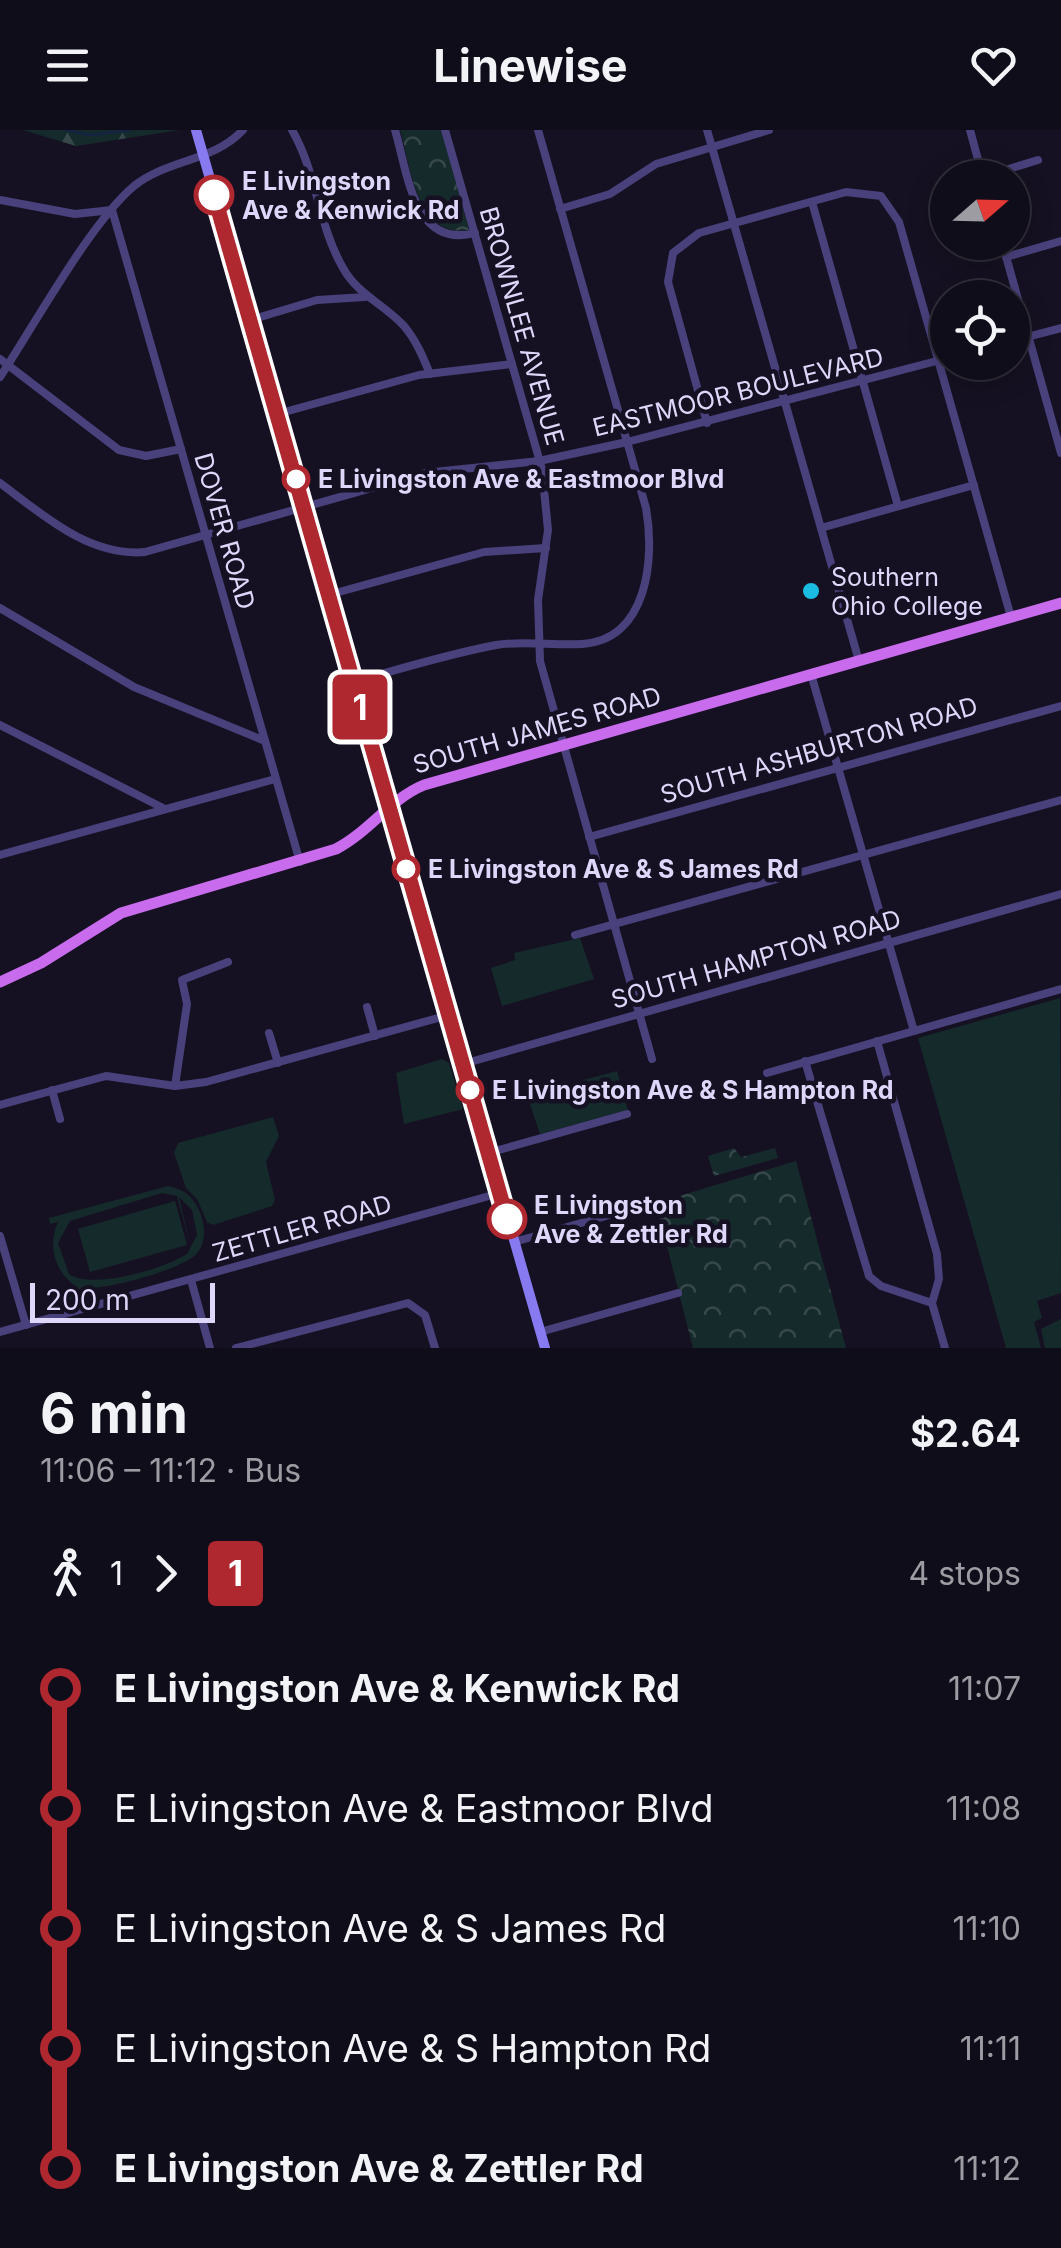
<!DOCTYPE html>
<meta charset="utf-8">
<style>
:root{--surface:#100d1a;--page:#1e1b27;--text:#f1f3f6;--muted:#9c9ca2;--line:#302d39}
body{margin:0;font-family:Inter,sans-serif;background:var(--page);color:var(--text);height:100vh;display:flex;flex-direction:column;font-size:38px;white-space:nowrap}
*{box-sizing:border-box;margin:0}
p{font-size:32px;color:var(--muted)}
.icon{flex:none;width:55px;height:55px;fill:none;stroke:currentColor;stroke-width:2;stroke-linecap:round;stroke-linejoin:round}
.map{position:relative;height:1218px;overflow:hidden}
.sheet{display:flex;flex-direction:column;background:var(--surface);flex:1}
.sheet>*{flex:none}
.badge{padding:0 20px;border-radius:8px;font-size:35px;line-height:65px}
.needle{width:65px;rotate:70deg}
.buttons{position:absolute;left:930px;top:30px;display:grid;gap:20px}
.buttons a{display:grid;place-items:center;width:100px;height:100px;border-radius:50%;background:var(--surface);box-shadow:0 5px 25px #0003,0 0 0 2px var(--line);font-size:50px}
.scale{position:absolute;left:30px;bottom:25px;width:185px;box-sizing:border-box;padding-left:10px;border:5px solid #ded7fa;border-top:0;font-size:28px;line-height:35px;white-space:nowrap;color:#ded7fa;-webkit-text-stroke:8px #151122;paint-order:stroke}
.map>.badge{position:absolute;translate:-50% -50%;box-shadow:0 0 0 5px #fff}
.legs{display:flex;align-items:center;gap:15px;height:110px;padding:0 40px;font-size:32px}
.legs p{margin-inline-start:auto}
.summary{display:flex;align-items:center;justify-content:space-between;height:170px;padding:0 40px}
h1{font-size:55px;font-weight:700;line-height:75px}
ul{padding:0 40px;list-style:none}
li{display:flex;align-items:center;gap:35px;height:120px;font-size:38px}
li i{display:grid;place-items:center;width:15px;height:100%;margin:0 12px;background:currentColor}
li i::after{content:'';width:25px;height:25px;margin:-12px;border:8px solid;border-radius:50%;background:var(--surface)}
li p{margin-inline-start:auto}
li:first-child i{background:linear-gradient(#0000 50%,currentColor 0)}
li:last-child i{background:linear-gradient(currentColor 50%,#0000 0)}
header{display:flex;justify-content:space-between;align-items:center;height:130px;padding:0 40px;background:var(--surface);font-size:45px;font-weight:700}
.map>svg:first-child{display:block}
</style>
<header><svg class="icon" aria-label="menu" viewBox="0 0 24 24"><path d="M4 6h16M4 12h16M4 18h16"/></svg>Linewise<svg class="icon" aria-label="heart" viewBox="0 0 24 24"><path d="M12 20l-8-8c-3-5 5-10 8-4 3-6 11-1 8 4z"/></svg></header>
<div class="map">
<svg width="1061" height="1218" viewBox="0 0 1061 1218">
<defs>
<pattern id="forest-firs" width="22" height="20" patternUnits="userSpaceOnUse" patternTransform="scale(2.5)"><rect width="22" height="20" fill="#152a2b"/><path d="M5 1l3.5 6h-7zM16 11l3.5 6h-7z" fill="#37484b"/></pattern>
<pattern id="park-crowns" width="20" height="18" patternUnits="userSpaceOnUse" patternTransform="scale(2.5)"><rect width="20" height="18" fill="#152a2b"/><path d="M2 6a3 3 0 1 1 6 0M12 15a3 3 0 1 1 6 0" fill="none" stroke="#37484b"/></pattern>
</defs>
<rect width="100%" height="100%" fill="#151122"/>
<!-- grass -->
<g fill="#152a2b" fill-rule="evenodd">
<polygon points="580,808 594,849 502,876 491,838 515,830 514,823"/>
<polygon points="1060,868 1061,1163 1037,1171 1042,1188 1034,1192 1041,1218 1006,1218 918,908"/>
<polygon points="442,929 449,933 463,979 404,994 396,943"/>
<polygon points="617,941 628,980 540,1004 527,965"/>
<polygon points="273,987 279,1006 266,1032 275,1070 272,1076 213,1095 207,1092 197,1069 186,1058 174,1023 178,1013"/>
<path d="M168,1056c17,3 27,12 33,29 4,12 5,26 -3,37 -11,17 -96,39 -116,36l8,6 -21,6 1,-14 7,1c-22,-14 -30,-41 -19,-65l-8,2 -1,-6zM162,1063l15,3 13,49 -11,-48 13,13 5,25 -10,19c-23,15 -95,36 -118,20l-11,-31 12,-22z"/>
<polygon points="175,1071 187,1115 90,1142 78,1099"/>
<polygon points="1061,1189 1061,1218 1045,1218 1041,1199"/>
</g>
<!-- forest -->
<polygon fill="url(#forest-firs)" points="23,0 180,0 76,16"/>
<!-- park -->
<g fill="url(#park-crowns)">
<path d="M400,0h42l27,100c-53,9 -58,-63 -69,-100z"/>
<polygon points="734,1018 741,1027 775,1018 778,1028 714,1046 708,1026"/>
<polygon points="796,1031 846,1218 693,1218 656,1073"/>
</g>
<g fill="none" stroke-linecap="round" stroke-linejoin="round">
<!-- stream -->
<polyline stroke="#142243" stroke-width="2.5" points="66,0 90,5 131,0"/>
<!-- street -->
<g stroke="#49417c" stroke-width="8">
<path d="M292,0c25,43 26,95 51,138 15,27 41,36 61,58 12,14 19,31 26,48"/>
<path d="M395,0c13,43 18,119 80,103"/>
<polyline points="445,0 542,339 548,400 538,470 540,531 652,929"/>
<polyline points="707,0 859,531"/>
<polyline points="970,0 983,48"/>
<polyline points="983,47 1038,30"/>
<polyline points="0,70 75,84 112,80 300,732"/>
<polyline points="812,72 898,376"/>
<polyline points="560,79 610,64 656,34 769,0"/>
<polyline points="1002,112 1061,323"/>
<polyline points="1006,127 1061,111"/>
<polyline points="250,190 317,170 365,167"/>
<polyline points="1012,211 1061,198"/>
<polyline points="0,229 119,320 146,326 181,319"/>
<path d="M0,247c34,-51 90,-154 134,-191 34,-27 79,-24 109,-56"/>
<polyline points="277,284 419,245 512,234"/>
<polyline points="707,293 668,152 673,123 699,103 846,62 881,66 899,92 1011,487"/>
<path d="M0,353c43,32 89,74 145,69l280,-79 114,-12 88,-19 321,-84"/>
<polyline points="821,398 974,355"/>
<polyline points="328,465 484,422 546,418"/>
<polyline points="0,478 134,557 265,611"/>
<polyline points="811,544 914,901"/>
<path d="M353,552c47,-13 95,-28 143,-37 29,-5 57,1 86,-1 66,-4 73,-86 64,-136l-108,-378"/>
<polyline points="0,595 165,679"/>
<polyline points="589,707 1061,576"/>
<polyline points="0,725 275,649"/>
<polyline points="575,805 1061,670"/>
<polyline points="367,877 375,906"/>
<polyline points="269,903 278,933"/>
<polyline points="877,911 937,1124 939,1149 932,1173"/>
<polyline points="805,931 869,1146 881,1156 932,1173"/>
<polyline points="463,934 1061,764"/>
<polyline points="767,943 1061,859"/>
<polyline points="175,956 187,874 182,850 228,832"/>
<polyline points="52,960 60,989"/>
<polyline points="0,975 106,946 175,956 206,952 449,885"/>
<polyline points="488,1023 627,984"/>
<polyline points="0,1106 26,1195"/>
<polyline points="514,1112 652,1073"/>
<polyline points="191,1150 210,1218"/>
<polyline points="932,1173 945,1218"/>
<polyline points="0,1202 500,1063"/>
<polyline points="540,1202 678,1163"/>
<polyline points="236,1218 408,1173 425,1185 435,1218"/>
</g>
<!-- secondary -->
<polyline stroke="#8779ef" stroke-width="10" points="196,0 545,1218"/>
<!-- primary -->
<path stroke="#c86bed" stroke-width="11" d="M0,852l41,-19 80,-50 215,-64c33,-17 54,-50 88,-64l637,-182"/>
</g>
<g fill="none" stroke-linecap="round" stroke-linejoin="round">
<defs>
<polyline id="line-1" points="214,65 507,1089"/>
</defs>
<!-- line-1 casing -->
<use href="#line-1" stroke="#fff" stroke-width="22"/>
<!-- line-1 -->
<use href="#line-1" stroke="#af272f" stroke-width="15"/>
</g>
<!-- markers -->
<g fill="#fff" stroke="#af272f" stroke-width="5">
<circle cx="214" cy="65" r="18"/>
<circle cx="296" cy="349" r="12"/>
<circle cx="406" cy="739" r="12"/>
<circle cx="470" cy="960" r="12"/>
<circle cx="507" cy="1089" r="18"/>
</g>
<circle fill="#1bbce2" stroke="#151122" stroke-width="4" cx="811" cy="461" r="10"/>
<g text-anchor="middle" stroke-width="9" stroke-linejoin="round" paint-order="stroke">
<!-- stop labels -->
<g font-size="25" font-weight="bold" fill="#ded7fa" stroke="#151122" text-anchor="start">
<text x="242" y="60">E Livingston<tspan x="242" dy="29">Ave &amp; Kenwick Rd</tspan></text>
<text x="318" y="358">E Livingston Ave &amp; Eastmoor Blvd</text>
<text x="428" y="748">E Livingston Ave &amp; S James Rd</text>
<text x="492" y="969">E Livingston Ave &amp; S Hampton Rd</text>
<text x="534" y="1084">E Livingston<tspan x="534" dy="29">Ave &amp; Zettler Rd</tspan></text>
</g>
<!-- street labels -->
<g font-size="25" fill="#ded7fa" stroke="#151122">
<text transform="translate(522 196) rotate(74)" y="9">BROWNLEE AVENUE</text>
<text transform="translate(738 262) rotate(-14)" y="9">EASTMOOR BOULEVARD</text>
<text transform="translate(225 401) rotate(74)" y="9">DOVER ROAD</text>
<text transform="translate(537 600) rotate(-16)" y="9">SOUTH JAMES ROAD</text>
<text transform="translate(819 620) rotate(-16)" y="9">SOUTH ASHBURTON ROAD</text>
<text transform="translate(756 829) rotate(-16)" y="9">SOUTH HAMPTON ROAD</text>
<text transform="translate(302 1098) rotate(-16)" y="9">ZETTLER ROAD</text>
</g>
<!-- poi labels -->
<g font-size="25" fill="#ded7fa" stroke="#151122" text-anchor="start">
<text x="831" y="456">Southern<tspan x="831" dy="29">Ohio College</tspan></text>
</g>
</g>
</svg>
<div class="buttons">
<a><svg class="needle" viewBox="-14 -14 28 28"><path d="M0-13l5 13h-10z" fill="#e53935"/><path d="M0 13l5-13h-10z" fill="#9c9ca2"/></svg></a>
<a><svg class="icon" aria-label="locate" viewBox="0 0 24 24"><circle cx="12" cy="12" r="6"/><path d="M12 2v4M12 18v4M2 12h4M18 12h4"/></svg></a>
</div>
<div class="scale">200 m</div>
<b class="badge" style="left:360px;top:577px;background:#af272f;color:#fff">1</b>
</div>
<section class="sheet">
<div class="summary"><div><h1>6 min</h1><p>11:06 – 11:12 · Bus</p></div><b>$2.64</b></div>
<div class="legs"><svg class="icon" aria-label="walk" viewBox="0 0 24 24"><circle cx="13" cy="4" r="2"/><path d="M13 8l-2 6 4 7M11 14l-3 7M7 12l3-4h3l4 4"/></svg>1<svg class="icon" aria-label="forward" viewBox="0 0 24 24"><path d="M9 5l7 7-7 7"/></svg><b class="badge" style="background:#af272f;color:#fff">1</b><p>4 stops</p></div>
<ul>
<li><i style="color:#af272f"></i><b>E Livingston Ave &amp; Kenwick Rd</b><p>11:07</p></li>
<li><i style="color:#af272f"></i><span>E Livingston Ave &amp; Eastmoor Blvd</span><p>11:08</p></li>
<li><i style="color:#af272f"></i><span>E Livingston Ave &amp; S James Rd</span><p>11:10</p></li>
<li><i style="color:#af272f"></i><span>E Livingston Ave &amp; S Hampton Rd</span><p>11:11</p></li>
<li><i style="color:#af272f"></i><b>E Livingston Ave &amp; Zettler Rd</b><p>11:12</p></li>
</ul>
</section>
